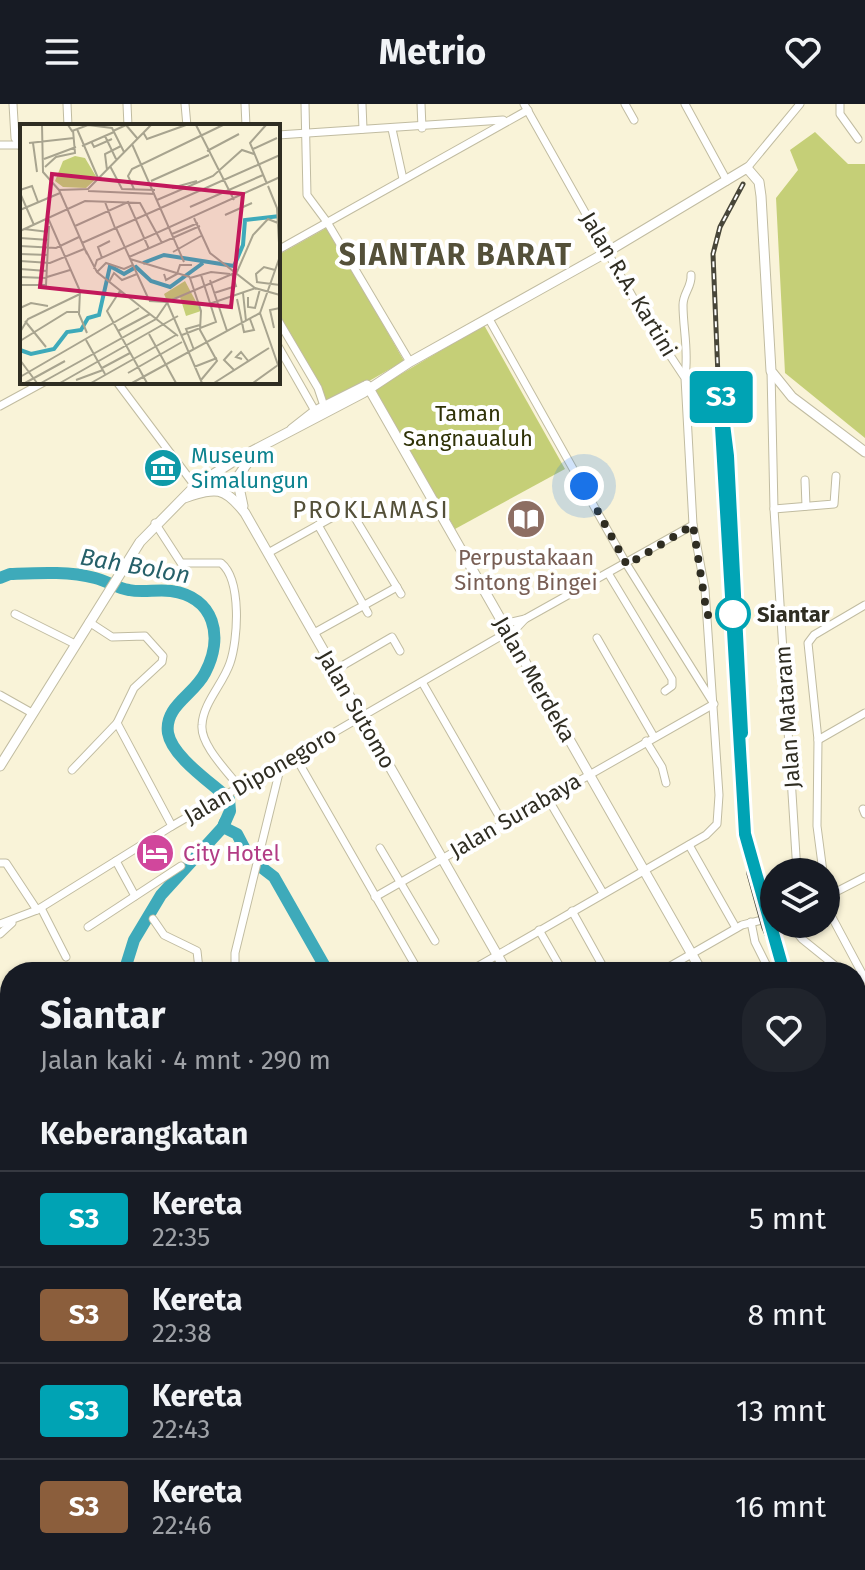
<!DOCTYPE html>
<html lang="id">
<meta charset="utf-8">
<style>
:root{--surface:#171b24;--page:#20242c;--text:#f1f3f6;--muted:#9ea1a6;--line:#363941}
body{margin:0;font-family:"Fira Sans",sans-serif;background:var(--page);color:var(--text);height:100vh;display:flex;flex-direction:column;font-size:30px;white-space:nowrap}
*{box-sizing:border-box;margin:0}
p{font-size:26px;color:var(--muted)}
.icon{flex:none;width:44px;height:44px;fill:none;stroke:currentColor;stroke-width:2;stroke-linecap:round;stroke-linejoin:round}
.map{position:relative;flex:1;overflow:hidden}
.panel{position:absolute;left:0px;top:858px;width:866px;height:608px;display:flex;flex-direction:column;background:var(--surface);border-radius:32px 32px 0 0;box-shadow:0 2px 6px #0004}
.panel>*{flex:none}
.badge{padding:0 16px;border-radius:6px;font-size:28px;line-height:52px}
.controls{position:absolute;left:760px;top:754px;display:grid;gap:16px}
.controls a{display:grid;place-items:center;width:80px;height:80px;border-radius:50%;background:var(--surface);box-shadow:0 2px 6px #0004;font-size:40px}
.you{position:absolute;width:40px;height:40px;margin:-20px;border:6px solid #fff;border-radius:50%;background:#1a73e8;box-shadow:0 0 0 12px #1a73e833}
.map>.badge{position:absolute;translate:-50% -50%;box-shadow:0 0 0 4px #fff}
h2{padding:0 40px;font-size:30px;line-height:72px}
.round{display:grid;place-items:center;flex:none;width:84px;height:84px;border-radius:32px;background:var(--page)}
.summary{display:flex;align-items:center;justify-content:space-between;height:136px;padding:0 40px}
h1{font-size:38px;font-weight:700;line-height:60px}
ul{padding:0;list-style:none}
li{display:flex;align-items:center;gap:24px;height:96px;padding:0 40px;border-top:2px solid var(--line)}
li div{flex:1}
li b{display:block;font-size:30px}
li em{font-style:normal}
li .badge{min-width:88px;font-weight:700;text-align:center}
header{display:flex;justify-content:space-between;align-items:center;height:104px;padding:0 40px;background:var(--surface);font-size:36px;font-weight:700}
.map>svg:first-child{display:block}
</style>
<header><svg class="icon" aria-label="menu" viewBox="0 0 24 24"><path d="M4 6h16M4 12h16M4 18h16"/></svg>Metrio<svg class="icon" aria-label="heart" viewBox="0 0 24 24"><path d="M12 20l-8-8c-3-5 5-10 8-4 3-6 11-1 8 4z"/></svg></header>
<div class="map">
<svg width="865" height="1466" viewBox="0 0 865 1466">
<rect width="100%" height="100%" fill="#f9f3d8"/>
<!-- green -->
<g fill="#c5cf77">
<polygon points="815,28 848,60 865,60 865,334 785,269 776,94 798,66 790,46"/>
<polygon points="328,123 404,257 329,300 278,211 278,151"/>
<polygon points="484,221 565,365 455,425 374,286"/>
<polygon points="10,965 10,1015 0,994 0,970"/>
<polygon points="10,1084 10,1201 0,1207 0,1092"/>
</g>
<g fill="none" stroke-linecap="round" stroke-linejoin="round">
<!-- river -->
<g stroke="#3eaaba" stroke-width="12">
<path d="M0,474l10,-4c27,-1 59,-3 85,4 12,3 22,10 34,12 14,3 28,-1 42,1 44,6 53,46 34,82 -11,22 -41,33 -37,60 4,24 44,50 61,66l1,12 -7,16 -62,68 -27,45 -10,32"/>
<polyline points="225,718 223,723 237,730 248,751"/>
<polyline points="261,763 274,773 328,868"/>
<polyline points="311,1456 317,1466"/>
</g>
<defs>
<g id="minor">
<polyline points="13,0 15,34 22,44"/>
<polyline points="67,0 68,22"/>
<polyline points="127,0 128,22"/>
<polyline points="185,0 187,22"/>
<polyline points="245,0 246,22"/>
<polyline points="305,0 307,91 327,118 410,258"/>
<polyline points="362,0 363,25"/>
<polyline points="421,0 422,24"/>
<polyline points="625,0 634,16"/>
<polyline points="685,0 727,77"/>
<polyline points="840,0 840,10 858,35"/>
<polyline points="392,25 403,75"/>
<polyline points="278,31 503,16"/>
<polyline points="0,41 18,41"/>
<polyline points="747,64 800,0"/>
<polyline points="278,146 528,6"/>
<polyline points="278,216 318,284 324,302"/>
<polyline points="278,242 315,307"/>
<polyline points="771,267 774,405 797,768"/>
<path d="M685,272c4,-25 -2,-47 -2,-71 0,-12 9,-18 8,-30"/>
<polyline points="117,278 195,382"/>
<polyline points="0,302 44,278"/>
<polyline points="805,376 806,402"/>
<polyline points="774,405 834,400 836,372"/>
<path d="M155,419l26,40h40c21,17 17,77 9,100 -7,21 -27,40 -28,62 -2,20 27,48 38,63"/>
<polyline points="318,421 368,509"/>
<polyline points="268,449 349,404 401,490"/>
<polyline points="608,469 672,575 672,582 665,587"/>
<polyline points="15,510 75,540"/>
<polyline points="89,518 112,533 145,532 163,552 162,558 134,584 117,619 172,722"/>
<polyline points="503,520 525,515 693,421"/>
<polyline points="314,529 397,483"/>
<polyline points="510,531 525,515"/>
<polyline points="597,534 654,633"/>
<polyline points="335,566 392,533 400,547"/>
<polyline points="422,578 503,719"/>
<polyline points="0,591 32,609"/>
<polyline points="818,636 865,609"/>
<polyline points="646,637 662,663 666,679"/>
<polyline points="295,652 419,868"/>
<polyline points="72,666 117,619"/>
<polyline points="547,693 603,789"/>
<polyline points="863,705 865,710"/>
<polyline points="689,741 736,824"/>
<polyline points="380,744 435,837"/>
<polyline points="116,757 135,792"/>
<polyline points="0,759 6,759 37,806"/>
<polyline points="823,768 817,722 818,636 808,539 814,531 865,501"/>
<polyline points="375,793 714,600 627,461 489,215"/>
<polyline points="826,793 865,773"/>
<polyline points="826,802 865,875"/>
<polyline points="41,804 66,853"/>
<polyline points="572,807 606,868"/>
<polyline points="153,815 164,831 197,847 199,865"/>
<polyline points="751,818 755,838 770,868"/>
<polyline points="0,820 37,806 172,722 508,528"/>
<polyline points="790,820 802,835 843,868"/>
<polyline points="88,823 181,762"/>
<polyline points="539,826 563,868"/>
<polyline points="0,830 12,819"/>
<polyline points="177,866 235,864"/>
<polyline points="235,868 235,849 281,661"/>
<polyline points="468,868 706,731 717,720 719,691 705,485 693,421 685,274 640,206 524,0"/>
<polyline points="660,868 742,821 774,813"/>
<polyline points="856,889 865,904"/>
<polyline points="856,923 865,941"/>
<polyline points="856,966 865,961"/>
<polyline points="856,974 865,987"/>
<polyline points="0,993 10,1006"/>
<polyline points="856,1015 865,1030"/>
<polyline points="0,1080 10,1074"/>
<polyline points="856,1209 865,1203"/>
<polyline points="0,1212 10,1206"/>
<polyline points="0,1268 10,1295 0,1300"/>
<polyline points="4,1298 10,1313"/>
<polyline points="856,1300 865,1315"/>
<polyline points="0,1370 10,1365"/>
<polyline points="856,1380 865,1375"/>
<polyline points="77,1456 81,1466"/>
<polyline points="153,1456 157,1466"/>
<polyline points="258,1456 263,1466"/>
<polyline points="756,1456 762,1466"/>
<polyline points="206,1466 229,1456"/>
<polyline points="273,1466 288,1456"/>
<polyline points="291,1466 305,1456"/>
<polyline points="703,1466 719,1456"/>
</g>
<g id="major">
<polyline points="367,281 702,868"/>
<polyline points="292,325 315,307 365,282"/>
<path d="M184,394c32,-10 39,-13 61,15l262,459"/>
<polyline points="243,402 237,374 255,348"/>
<polyline points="0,662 140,438 195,382 237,355 363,289 410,258 607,148 747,64 759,78 761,92 771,267 792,293 865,348"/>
<polyline points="856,1134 865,1149"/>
<polyline points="848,1456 853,1466"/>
</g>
</defs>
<!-- minor casing -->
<use href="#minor" stroke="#c1bca1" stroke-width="9"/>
<!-- major casing -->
<use href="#major" stroke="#c1bca1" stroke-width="11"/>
<!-- minor -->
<use href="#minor" stroke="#fff" stroke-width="7"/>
<!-- major -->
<use href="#major" stroke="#fff" stroke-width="9"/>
<defs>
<g id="rail">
<polyline points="743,80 720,123 713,150 718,272 728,352 749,770 764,824 784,868"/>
<polyline points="856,996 865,1011"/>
</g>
</defs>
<!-- rail casing -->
<use href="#rail" stroke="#484639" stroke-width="5"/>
<!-- rail -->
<use href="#rail" stroke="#fff" stroke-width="2" stroke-dasharray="6" stroke-linecap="butt"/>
</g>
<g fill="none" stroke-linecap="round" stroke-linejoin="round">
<defs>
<polyline id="line" points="742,629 728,352 718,272 745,730 784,868"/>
</defs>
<!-- line casing -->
<use href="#line" stroke="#fff" stroke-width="18"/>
<!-- line -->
<use href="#line" stroke="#00a3b4" stroke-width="12"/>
<!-- walk -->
<polyline stroke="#2f2d22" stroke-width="8" stroke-dasharray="0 14.4" points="584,382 627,461 693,421 707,511 733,510"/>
</g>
<!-- icons -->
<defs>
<symbol id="museum-disc" viewBox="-11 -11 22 22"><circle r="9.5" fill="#0f9aa8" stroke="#fff"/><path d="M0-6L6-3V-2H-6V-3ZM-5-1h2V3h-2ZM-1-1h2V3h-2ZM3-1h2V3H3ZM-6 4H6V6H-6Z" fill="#fff"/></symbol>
<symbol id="library-disc" viewBox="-11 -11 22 22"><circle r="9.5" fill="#8d6e63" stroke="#fff"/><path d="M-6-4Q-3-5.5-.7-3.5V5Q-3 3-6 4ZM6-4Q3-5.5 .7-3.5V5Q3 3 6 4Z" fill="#fff"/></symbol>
<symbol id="hotel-disc" viewBox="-11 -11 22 22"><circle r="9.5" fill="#d1479c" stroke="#fff"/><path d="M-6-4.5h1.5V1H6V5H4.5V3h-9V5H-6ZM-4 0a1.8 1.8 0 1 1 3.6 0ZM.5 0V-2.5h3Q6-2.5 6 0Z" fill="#fff"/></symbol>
</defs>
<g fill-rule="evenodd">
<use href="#museum-disc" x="141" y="342" width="44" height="44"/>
<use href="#library-disc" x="504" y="393" width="44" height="44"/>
<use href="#hotel-disc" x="133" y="727" width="44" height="44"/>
</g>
<!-- markers -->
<circle fill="#fff" stroke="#00a3b4" stroke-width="4" cx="733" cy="510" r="16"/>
<g text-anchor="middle" stroke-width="8" stroke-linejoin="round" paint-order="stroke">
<!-- street labels -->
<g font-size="22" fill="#2f2d22" stroke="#fff">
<text transform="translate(629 180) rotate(59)" y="8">Jalan R.A. Kartini</text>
<text transform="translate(535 575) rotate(60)" y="8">Jalan Merdeka</text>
<text transform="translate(357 605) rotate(60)" y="8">Jalan Sutomo</text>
<text transform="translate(787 613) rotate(-94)" y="8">Jalan Mataram</text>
<text transform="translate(260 671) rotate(-30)" y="8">Jalan Diponegoro</text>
<text transform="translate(515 711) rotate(-30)" y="8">Jalan Surabaya</text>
</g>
<!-- park labels -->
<g font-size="22" fill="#2f3207" stroke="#fff">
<text x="468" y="317">Taman<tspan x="468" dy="25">Sangnaualuh</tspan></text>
</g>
<!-- culture labels -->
<g font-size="22" fill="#0d838f" stroke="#fff" text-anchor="start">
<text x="191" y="359">Museum<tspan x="191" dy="25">Simalungun</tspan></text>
</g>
<!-- education labels -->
<g font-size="22" fill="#785e54" stroke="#fff">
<text x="526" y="461">Perpustakaan<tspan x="526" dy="25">Sintong Bingei</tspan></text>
</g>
<!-- stop labels -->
<g font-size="22" font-weight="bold" fill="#2f2d22" stroke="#fff" text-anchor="start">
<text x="757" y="518">Siantar</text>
</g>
<!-- hotel labels -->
<g font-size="22" fill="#b23c85" stroke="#fff" text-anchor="start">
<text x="183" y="757">City Hotel</text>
</g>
<!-- neighbourhood labels -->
<g font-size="24" letter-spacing="2" fill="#545039" stroke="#fff">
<text x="371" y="414">PROKLAMASI</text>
</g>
<!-- water labels -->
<g font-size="24" font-style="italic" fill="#266069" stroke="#fff">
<text transform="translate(135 462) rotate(10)" y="8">Bah Bolon</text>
</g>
<!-- district labels -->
<g font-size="30" font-weight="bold" letter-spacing="2" fill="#545039" stroke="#fff">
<text x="456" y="161">SIANTAR BARAT</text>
</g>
</g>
<!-- overview -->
<g transform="translate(20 20)">
<rect width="260" height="260" fill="#f9f3d8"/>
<path d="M55,32l10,2 12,20 -11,10 -23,-1 -8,-6 8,-20zM165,157l16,30 -15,5 -6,-19 -13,4 -3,-7z" fill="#c5cf77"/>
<path fill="none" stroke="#3eaaba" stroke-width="4" d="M123,139l21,-8 70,11 9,-21 2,-25 35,-4M0,226l11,4 23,-5 13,-17 14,-2 7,-12 11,-3 11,-49 14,8 12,-7 15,14 19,6 33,-24"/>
<path fill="none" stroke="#a8a48f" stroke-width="2" d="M22,1l1,47 16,18M48,1l4,6 16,-6 24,3 12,24M176,1l38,75M246,1l-16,18 17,41M57,5l21,49M93,7l13,-6 11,13M123,8l4,7 39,-14M85,12l11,23M71,17l3,6 18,-8M9,19l45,-5M13,19l4,29M112,20l52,118M62,22l32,-14M233,25l24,-11M187,27l32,-17M24,35l32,-12M90,42l12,23 33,1M25,43l11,-10 19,-4 -2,-23M87,46l-2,-16 16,-8M131,57l58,-26M248,62l9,22 3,52M152,64l25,-7M114,65l-6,-13 4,-7 91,-44M0,66l12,-4 6,16M68,67l67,3M0,69l14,32M137,76l56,-24 29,-26 12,4M85,78l10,26M170,83l73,-32M0,86l40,-17M205,91l27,-12M28,94l32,73 -1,23 8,19M174,94l16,35 45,35 25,7M55,102l53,-24 21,47M96,104l33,72M4,105l25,3M0,107l65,-30 55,2 22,40M152,110l26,-11M0,114l29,2M62,119l198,-88M0,122l36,2 23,-11M66,127l11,21 44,35M153,128l28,-16M0,130l28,1M67,130l-28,-64 29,-1 63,-64M109,133l71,-31M82,134l-4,-11 12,-6M110,135l60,18M0,137l30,2 34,-14M0,145l27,2M74,145l3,-9 183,-83M77,148l9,-9 18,6 9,-4M144,150l2,6 11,-6 3,-9h12M0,153l26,1M27,153l23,-7M190,156l17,51M89,158l5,-9 8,7 15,-6M236,158l24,3M237,158l-1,-8 8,-7 11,3M0,161h26l3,-59M100,167l-13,20 40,72M194,169l22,-7 -4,-12M223,169l3,28M228,173v10l7,1 5,-19M217,175l7,33 10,-2 -4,-11M129,177l18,1 35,81M147,178l70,-30 16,-37 15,-16 10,4M189,180l47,-16M121,183l37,29M0,184l11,-5 17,3M240,189l18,52M5,197l21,26M254,204l-4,-18 10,-2M98,207l32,-17M0,208l8,-13 52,-25M129,210l27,49M162,211l34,-13 -15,-47M66,216l19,34M0,217l47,-29h11M174,226l-8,-21 14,-4M212,227l-8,9 10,10M222,235l-6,-2 5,-5 8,10M0,236l17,23M174,243l23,-9M82,244l28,-15M108,249l54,-31M0,253l119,-69M56,256l27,-10M181,256l16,-19 -17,-31 1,-19 -11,-33 21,-6 19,2M5,259l40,-22M21,259l115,-64 11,-16M40,259l118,-67M71,259l85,-48M112,259l128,-70 19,-54M194,259l55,-35M233,259l25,-18"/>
<path fill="#c2185b" fill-opacity="0.15" stroke="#c2185b" stroke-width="4" d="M32,50l191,20 -12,113 -191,-20z"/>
<rect width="260" height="260" fill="none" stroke="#2f2d22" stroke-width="4"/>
</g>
</svg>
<div class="controls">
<a><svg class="icon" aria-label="layers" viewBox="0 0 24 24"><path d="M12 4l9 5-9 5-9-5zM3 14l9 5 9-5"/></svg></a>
</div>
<div class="you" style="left:584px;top:382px"></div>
<b class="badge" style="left:721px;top:293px;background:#00a3b4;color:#fff">S3</b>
<section class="panel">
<div class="summary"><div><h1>Siantar</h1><p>Jalan kaki · 4 mnt · 290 m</p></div><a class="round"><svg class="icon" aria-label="heart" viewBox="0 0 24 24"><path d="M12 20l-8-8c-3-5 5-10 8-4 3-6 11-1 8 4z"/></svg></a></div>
<h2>Keberangkatan</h2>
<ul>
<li><span class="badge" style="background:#00a3b4;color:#fff">S3</span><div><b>Kereta</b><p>22:35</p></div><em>5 mnt</em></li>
<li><span class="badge" style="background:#8b5e3c;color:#fff">S3</span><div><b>Kereta</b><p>22:38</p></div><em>8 mnt</em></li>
<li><span class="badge" style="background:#00a3b4;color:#fff">S3</span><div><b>Kereta</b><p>22:43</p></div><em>13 mnt</em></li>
<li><span class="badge" style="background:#8b5e3c;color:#fff">S3</span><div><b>Kereta</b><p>22:46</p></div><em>16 mnt</em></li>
</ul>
</section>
</div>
